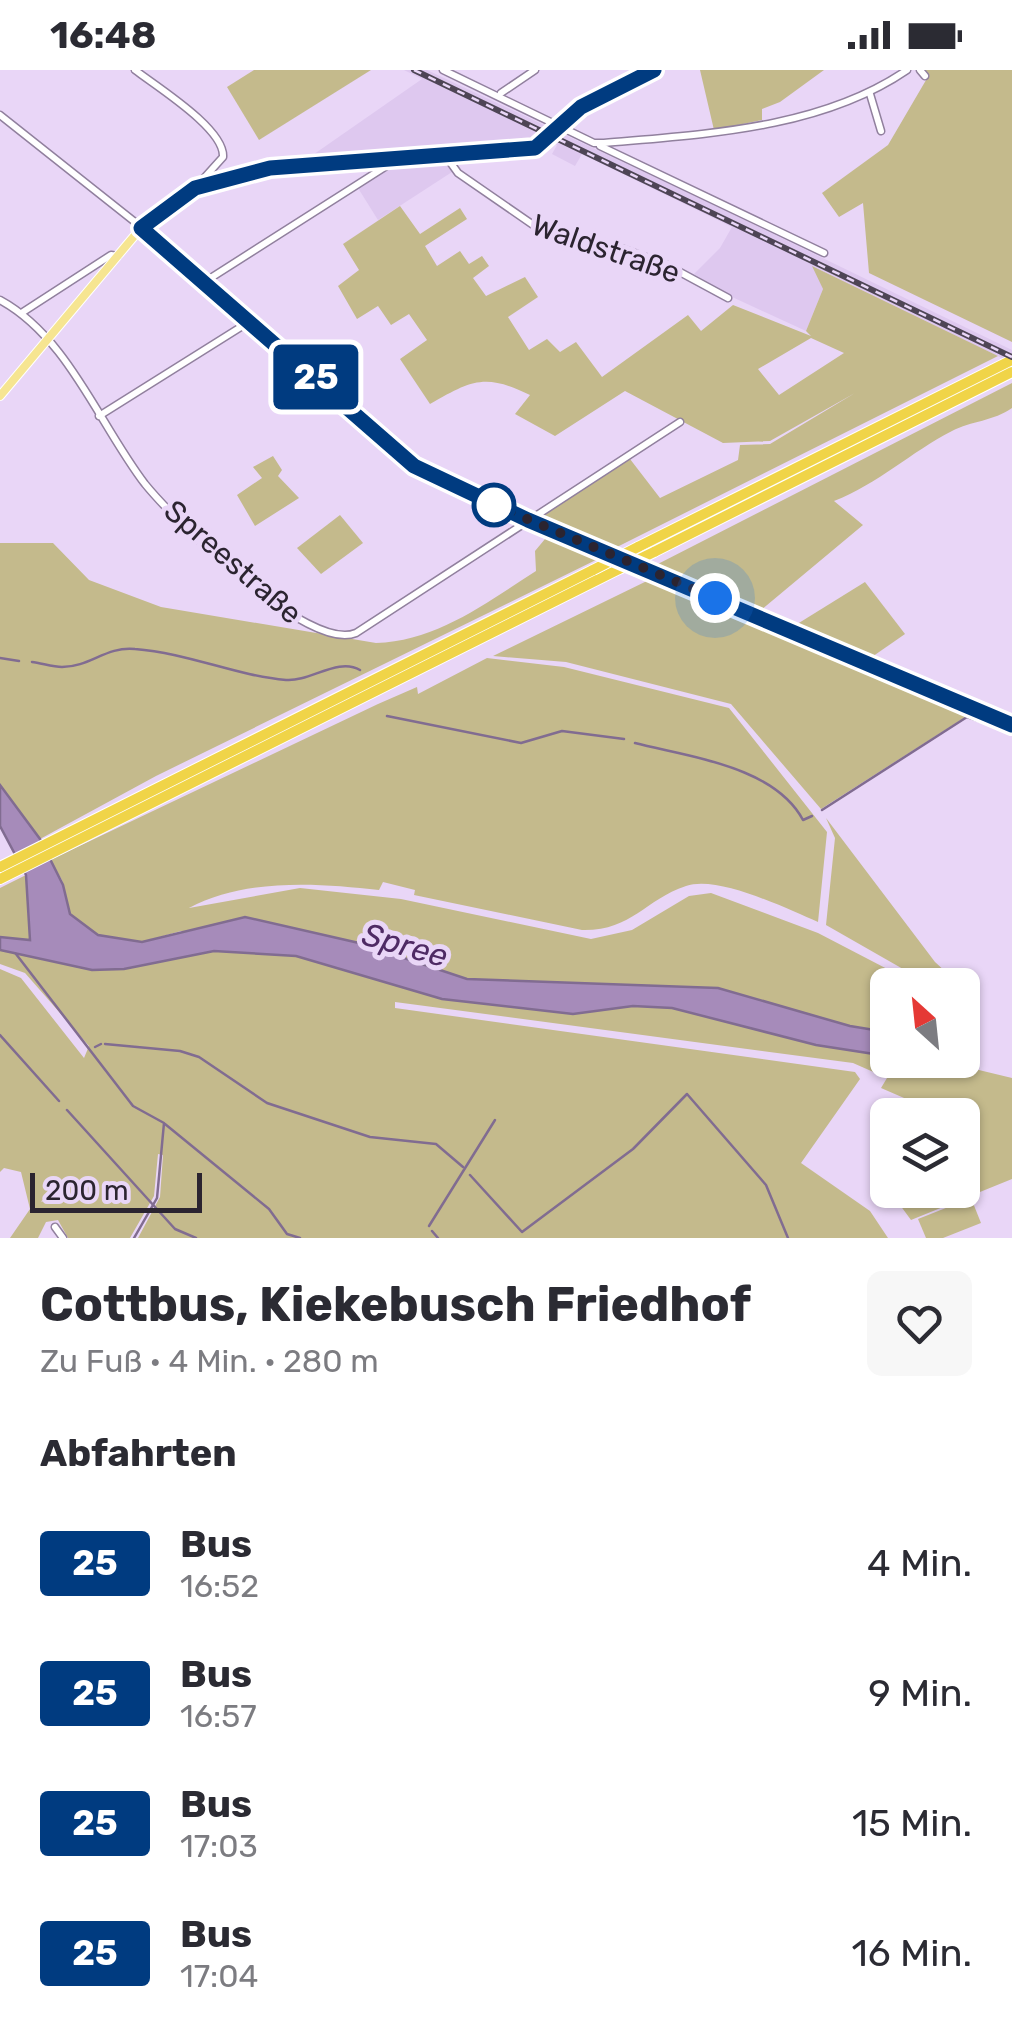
<!DOCTYPE html>
<html lang="de">
<meta charset="utf-8">
<style>
:root{--surface:#fff;--page:#f7f7f7;--text:#2b2b33;--muted:#7c7c81}
body{margin:0;font-family:Rubik,sans-serif;background:var(--page);color:var(--text);height:100vh;display:flex;flex-direction:column;font-size:38px;white-space:nowrap}
*{box-sizing:border-box;margin:0}
p{font-size:32px;color:var(--muted)}
.icon{flex:none;width:55px;height:55px;fill:none;stroke:currentColor;stroke-width:2;stroke-linecap:round;stroke-linejoin:round}
.map{position:relative;height:1168px;overflow:hidden}
.side{display:flex;flex-direction:column;background:var(--surface);flex:1}
.side>*{flex:none}
.badge{padding:0 20px;border-radius:8px;font-size:35px;line-height:65px}
.needle{width:65px;rotate:333deg}
.tools{position:absolute;left:870px;top:898px;display:grid;gap:20px}
.tools a{display:grid;place-items:center;width:110px;height:110px;border-radius:15px;background:var(--surface);box-shadow:0 2px 8px #0004;font-size:50px}
.scale{position:absolute;left:30px;bottom:25px;width:172px;box-sizing:border-box;padding-left:10px;border:5px solid #2b2430;border-top:0;font-size:28px;line-height:35px;white-space:nowrap;color:#2b2430;-webkit-text-stroke:8px #e9d6f7;paint-order:stroke}
.you{position:absolute;width:50px;height:50px;margin:-25px;border:8px solid #fff;border-radius:50%;background:#1a73e8;box-shadow:0 0 0 15px #1a73e833}
.map>.badge{position:absolute;translate:-50% -50%;box-shadow:0 0 0 5px #fff}
h2{padding:0 40px;font-size:38px;line-height:90px}
.round{display:grid;place-items:center;flex:none;width:105px;height:105px;border-radius:15px;background:var(--page)}
.overview{display:flex;align-items:center;justify-content:space-between;height:170px;padding:0 40px}
h1{font-size:48px;font-weight:700;line-height:75px}
ul{padding:0;list-style:none}
li{display:flex;align-items:center;gap:30px;height:130px;padding:0 40px}
li div{flex:1}
li b{display:block;font-size:38px}
li em{font-style:normal}
li .badge{min-width:110px;font-weight:700;text-align:center}
.status{display:flex;justify-content:space-between;align-items:center;height:70px;padding:0 50px;background:var(--surface);direction:ltr}
.status svg{height:28px;fill:currentColor}
.map>svg:first-child{display:block}
</style>
<div class="status"><b>16:48</b><svg viewBox="0 0 49 12"><path d="M0 12V9h3v3zM5 12V6h3v6zM10 12V3h3v9zM15 12V0h3v12zM26 1h20v11H26zM47 4h2v5h-2z"/></svg></div>
<div class="map">
<svg width="1012" height="1168" viewBox="0 0 1012 1168">
<rect width="100%" height="100%" fill="#e9d6f7"/>
<!-- built -->
<g fill="#dec8ef">
<polygon points="404,0 427,0 699,128 1012,280 1012,293 814,197 823,219 806,261 730,226 694,204 720,178 732,157 582,84 575,96 552,84 557,75 543,68 533,74 307,89 422,9"/>
<polygon points="440,88 452,102 378,150 358,118 401,92"/>
</g>
<!-- green -->
<g fill="#c4ba8c" fill-rule="evenodd">
<polygon points="254,0 371,0 259,70 227,17"/>
<polygon points="700,0 824,0 780,32 762,39 762,50 714,60"/>
<polygon points="925,0 1012,0 1012,272 869,203 863,133 839,147 822,123 888,75 929,5"/>
<path d="M400,136l20,28 40,-26 7,11 -42,27 12,20 23,-15 9,13 13,-8 7,10 -16,12 13,18 39,-19 13,20 -30,20 21,33 18,-11 13,13 16,-10 26,35 86,-62 13,16 32,-26 78,31 -5,-5 17,-42 -11,-23 186,90 -387,194 -76,-32 95,-59 30,39 78,-38 2,-15 30,-1 85,-51 -85,48 -47,2 -98,-52 -70,45 -40,-22 15,-19c-45,-22 -58,-15 -100,9l-30,-45 27,-19 -18,-26 -18,11 -13,-19 -21,13 -19,-33 21,-16 -16,-26zM811,268l33,15 -65,42 -21,-26z"/>
<path d="M1012,313v25c-18,13 -41,13 -60,23 -41,21 -74,53 -118,70l29,24 -102,85 -109,-43z"/>
<polygon points="273,386 282,400 278,406 299,428 255,456 237,425 262,408 253,397"/>
<polygon points="340,445 363,473 321,504 297,478"/>
<path d="M550,463l56,22 -450,221 -116,63 -40,-54v-242h53l36,37 72,27 215,36c61,-2 110,-40 160,-72l-1,-20z"/>
<polygon points="653,508 967,640 962,645 967,646 821,739 731,634 566,592 493,586"/>
<polygon points="865,512 905,564 869,589 794,556"/>
<path d="M487,588l77,9 165,41 98,124 -9,90c-31,-13 -99,-47 -132,-36 -42,14 -54,45 -104,44l-168,-35 1,-5 -32,-8 -4,8c-62,-7 -133,-12 -190,18l111,-20 101,11 190,40 41,-9 57,-34 22,-3 107,40 100,52h-30l-1,47 -37,-6 -132,-38 -251,-9 -108,-36 -178,-12 -39,11 -44,-6 -28,-22 -8,-34 -12,-20 328,-156 39,-17 1,7z"/>
<polygon points="826,748 935,892 960,915 931,915 826,855 835,768"/>
<polygon points="26,805 30,871 0,867 0,818"/>
<polygon points="0,880 92,900 124,899 214,881 296,886 442,929 573,944 633,936 672,938 816,975 887,986 888,990 954,994 1012,1008 1012,1109 911,1150 889,1120 962,1120 962,1045 913,1045 911,1031 881,1018 887,1008 853,993 395,932 395,938 855,1002 860,1009 801,1093 870,1141 888,1168 138,1168 160,1127 163,1085 158,1084 154,1126 130,1168 68,1168 58,1150 46,1152 38,1168 10,1168 30,1139 21,1102 4,1098 0,1102 0,899 21,908 84,988 89,976 25,903 0,894"/>
<polygon points="971,1128 981,1153 943,1168 926,1168 918,1149"/>
</g>
<!-- water -->
<polygon fill="#a68bba" stroke="#816c91" stroke-width="2.5" points="0,715 40,769 63,815 70,844 98,865 142,872 245,847 359,873 467,909 718,918 850,956 887,962 887,986 816,975 672,938 633,936 573,944 442,929 296,886 214,881 124,899 92,900 0,880 0,867 30,870 26,805 0,756"/>
<g fill="none" stroke-linecap="round" stroke-linejoin="round">
<!-- stream -->
<g stroke="#816c91" stroke-width="2.5">
<polyline points="0,588 19,591"/>
<path d="M32,592c9,1 21,5 30,5 28,0 44,-21 73,-18 53,4 102,27 151,31 24,2 52,-23 74,-10"/>
<polyline points="387,646 521,673 562,661 624,669"/>
<path d="M635,673c54,14 139,23 168,77l9,-4"/>
<polyline points="822,740 967,647 1012,662"/>
<polyline points="16,884 133,1036 164,1053 157,1128 134,1168"/>
<polyline points="0,965 59,1031"/>
<polyline points="105,974 180,981 199,987 267,1033 370,1067 436,1074 463,1097"/>
<polyline points="95,977 101,974"/>
<polyline points="67,1040 175,1159 196,1168"/>
<polyline points="165,1054 269,1139 287,1164 300,1168"/>
<polyline points="470,1105 522,1162 633,1079 687,1024 766,1115 788,1168"/>
<polyline points="429,1156 495,1050"/>
<polyline points="432,1161 438,1168"/>
</g>
<defs>
<g id="minor">
<path d="M135,0c22,17 90,59 88,87l-27,30"/>
<path d="M443,0l151,73h10c101,-9 217,-14 303,-73"/>
<polyline points="920,0 925,6"/>
<polyline points="501,23 535,0"/>
<polyline points="870,24 881,61"/>
<polyline points="0,45 174,183 402,388 441,411 620,488"/>
<polyline points="600,76 824,183"/>
<polyline points="445,85 458,103 539,159 573,172 618,177 665,194 728,228"/>
<polyline points="206,211 399,88"/>
<path d="M0,230c68,37 99,124 145,184 30,37 164,169 211,149l324,-211"/>
<polyline points="23,242 111,185 118,186"/>
<polyline points="99,346 252,250"/>
<polyline points="632,493 1012,655"/>
<polyline points="55,1157 63,1168"/>
</g>
<polyline id="major" points="0,326 141,158 195,118 302,93 535,78 581,37 653,0"/>
<g id="highway">
<polyline points="638,477 1012,290"/>
<polyline points="654,482 1012,302"/>
<polyline points="0,797 593,500"/>
<polyline points="0,809 619,499"/>
</g>
</defs>
<!-- minor casing -->
<use href="#minor" stroke="#91809e" stroke-width="9"/>
<!-- major casing -->
<use href="#major" stroke="#fff" stroke-width="10"/>
<!-- highway casing -->
<use href="#highway" stroke="#fff" stroke-width="12"/>
<!-- minor -->
<use href="#minor" stroke="#fff" stroke-width="6"/>
<!-- major -->
<use href="#major" stroke="#f6e591" stroke-width="8"/>
<!-- highway -->
<use href="#highway" stroke="#f0d448" stroke-width="10"/>
<defs>
<polyline id="rail" points="414,0 1012,287"/>
</defs>
<!-- rail casing -->
<use href="#rail" stroke="#4e4555" stroke-width="6"/>
<!-- rail -->
<use href="#rail" stroke="#e9d6f7" stroke-width="2.5" stroke-dasharray="8" stroke-linecap="butt"/>
<defs>
<g id="highway-bridge">
<polyline points="619,499 654,482"/>
<polyline points="593,500 638,477"/>
</g>
</defs>
<!-- highway-bridge casing -->
<use href="#highway-bridge" stroke="#fff" stroke-width="12" stroke-linecap="butt"/>
<!-- highway-bridge -->
<use href="#highway-bridge" stroke="#f0d448" stroke-width="10"/>
</g>
<g fill="none" stroke-linecap="round" stroke-linejoin="round">
<defs>
<polyline id="line" points="654,0 581,37 535,78 270,98 195,118 141,158 414,396 528,450 1012,655"/>
</defs>
<!-- line casing -->
<use href="#line" stroke="#fff" stroke-width="22"/>
<!-- line -->
<use href="#line" stroke="#003b80" stroke-width="15"/>
<!-- walk -->
<polyline stroke="#2b2430" stroke-width="10" stroke-dasharray="0 18" points="494,435 715,528"/>
</g>
<!-- markers -->
<circle fill="#fff" stroke="#003b80" stroke-width="5" cx="494" cy="435" r="20"/>
<g text-anchor="middle" stroke-width="10" stroke-linejoin="round" paint-order="stroke">
<!-- street labels -->
<g font-size="30" fill="#2b2430" stroke="#e9d6f7">
<text transform="translate(606 179) rotate(19)" y="10">Waldstraße</text>
<text transform="translate(233 492) rotate(41)" y="10">Spreestraße</text>
</g>
<!-- water labels -->
<g font-size="32" font-style="italic" fill="#4e2a64" stroke="#e9d6f7">
<text transform="translate(405 875) rotate(16)" y="11">Spree</text>
</g>
</g>
</svg>
<div class="tools">
<a><svg class="needle" viewBox="-14 -14 28 28"><path d="M0-13l5 13h-10z" fill="#e53935"/><path d="M0 13l5-13h-10z" fill="#7c7c81"/></svg></a>
<a><svg class="icon" aria-label="layers" viewBox="0 0 24 24"><path d="M12 4l9 5-9 5-9-5zM3 14l9 5 9-5"/></svg></a>
</div>
<div class="scale">200 m</div>
<div class="you" style="left:715px;top:528px"></div>
<b class="badge" style="left:316px;top:307px;background:#003b80;color:#fff">25</b>
</div>
<section class="side">
<div class="overview"><div><h1>Cottbus, Kiekebusch Friedhof</h1><p>Zu Fuß · 4 Min. · 280 m</p></div><a class="round"><svg class="icon" aria-label="heart" viewBox="0 0 24 24"><path d="M12 20l-8-8c-3-5 5-10 8-4 3-6 11-1 8 4z"/></svg></a></div>
<h2>Abfahrten</h2>
<ul>
<li><span class="badge" style="background:#003b80;color:#fff">25</span><div><b>Bus</b><p>16:52</p></div><em>4 Min.</em></li>
<li><span class="badge" style="background:#003b80;color:#fff">25</span><div><b>Bus</b><p>16:57</p></div><em>9 Min.</em></li>
<li><span class="badge" style="background:#003b80;color:#fff">25</span><div><b>Bus</b><p>17:03</p></div><em>15 Min.</em></li>
<li><span class="badge" style="background:#003b80;color:#fff">25</span><div><b>Bus</b><p>17:04</p></div><em>16 Min.</em></li>
</ul>
</section>
